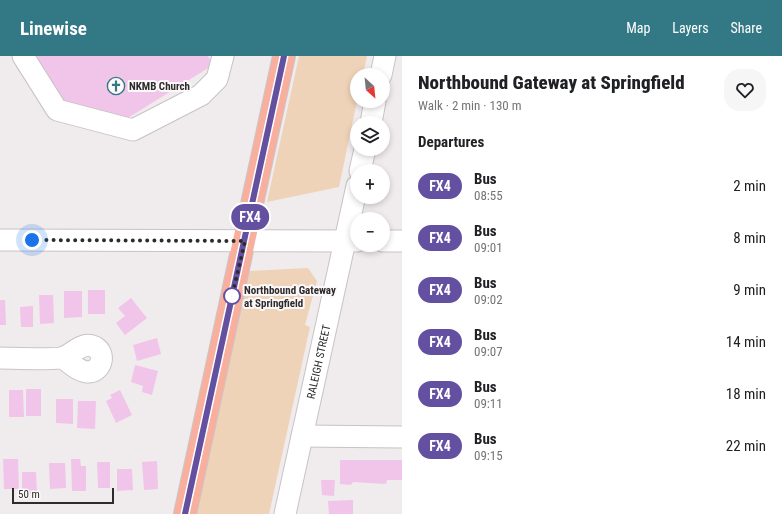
<!DOCTYPE html>
<meta charset="utf-8">
<style>
:root{--surface:#fff;--page:#f6f6f6;--text:#202124;--muted:#757577;--accent:#337985}
body{margin:0;font-family:"Roboto Condensed",sans-serif;background:var(--page);color:var(--text);height:100vh;display:flex;flex-direction:column;font-size:15px;white-space:nowrap}
*{box-sizing:border-box;margin:0}
p{font-size:13px;color:var(--muted)}
.icon{flex:none;width:22px;height:22px;fill:none;stroke:currentColor;stroke-width:2;stroke-linecap:round;stroke-linejoin:round}
.map{position:relative;flex:1;overflow:hidden}
.drawer{display:flex;flex-direction:column;background:var(--surface);width:380px}
.drawer>*{flex:none}
.badge{padding:0 8px;border-radius:13px;font-size:14px;line-height:26px}
.needle{width:26px;rotate:153deg}
.controls{position:absolute;left:350px;top:12px;display:grid;gap:8px}
.controls a{display:grid;place-items:center;width:40px;height:40px;border-radius:50%;background:var(--surface);box-shadow:0 2px 6px #0003;font-size:20px}
.scale{position:absolute;left:12px;bottom:10px;width:102px;box-sizing:border-box;padding-left:4px;border:2px solid #2d2b2b;border-top:0;font-size:11px;line-height:14px;white-space:nowrap;color:#2d2b2b;-webkit-text-stroke:3px #fdf8f9;paint-order:stroke}
.you{position:absolute;width:20px;height:20px;margin:-10px;border:3px solid #fff;border-radius:50%;background:#1a73e8;box-shadow:0 0 0 6px #1a73e833}
.map>.badge{position:absolute;translate:-50% -50%;box-shadow:0 0 0 2px #fff}
h2{padding:0 16px;font-size:15px;line-height:36px}
.round{display:grid;place-items:center;flex:none;width:42px;height:42px;border-radius:16px;background:var(--page)}
.headline{display:flex;align-items:center;justify-content:space-between;height:68px;padding:0 16px}
h1{font-size:19px;font-weight:800;line-height:30px}
ul{padding:0;list-style:none}
li{display:flex;align-items:center;gap:12px;height:52px;padding:0 16px}
li div{flex:1}
li b{display:block;font-size:15px}
li em{font-style:normal}
li .badge{min-width:44px;font-weight:700;text-align:center}
header{display:flex;align-items:center;gap:24px;box-sizing:border-box;height:56px;padding:0 20px;background:var(--accent);color:#fff}
header strong{font-size:19px}
nav{display:flex;gap:22px;margin-inline-start:auto;font-size:14px}
main{display:flex;flex:1;min-height:0}
.map>svg:first-child{display:block}
</style>
<header>
<strong>Linewise</strong>
<nav><a>Map</a><a>Layers</a><a>Share</a></nav>
</header>
<main>
<div class="map">
<svg width="402" height="458" viewBox="0 0 402 458">
<rect width="100%" height="100%" fill="#f0ebec"/>
<!-- green -->
<g fill="#efd3b9">
<polygon points="299,0 367,0 363,19 357,19 357,45 339,131 267,146"/>
<polygon points="308,212 317,225 305,269 310,271 269,458 194,458 249,215"/>
</g>
<!-- building -->
<g fill="#f1c5e9">
<polygon points="35,0 208,0 213,9 123,65 67,51"/>
<rect x="88" y="234" width="17" height="24"/>
<polygon points="64,235 82,235 82,261 64,262"/>
<polygon points="39,239 53,239 54,267 40,268"/>
<polygon points="131,242 147,262 125,279 116,267 125,260 118,252"/>
<polygon points="0,244 5,244 6,269 0,269"/>
<polygon points="33,250 33,271 21,271 20,251"/>
<polygon points="157,282 161,298 137,305 133,289"/>
<polygon points="135,309 158,315 152,339 142,336 143,330 131,326"/>
<rect x="26" y="333" width="15" height="27"/>
<polygon points="9,334 23,334 24,361 9,361"/>
<polygon points="120,334 132,359 116,367 106,345 112,342 110,339"/>
<polygon points="56,343 73,343 73,368 56,367"/>
<polygon points="78,345 96,345 95,373 77,372"/>
<polygon points="3,403 18,403 19,433 4,433"/>
<polygon points="71,403 80,403 81,410 86,410 86,435 72,435"/>
<polygon points="340,404 402,404 402,424 387,424 386,428 353,426 351,429 340,428"/>
<polygon points="157,405 158,433 144,434 142,406"/>
<polygon points="97,406 110,406 110,432 98,432"/>
<polygon points="49,407 65,407 66,432 50,433"/>
<polygon points="117,413 132,413 133,434 117,435"/>
<polygon points="22,416 36,416 37,438 22,438"/>
<polygon points="321,424 335,424 334,440 322,439"/>
<polygon points="353,444 353,458 329,458 328,445"/>
</g>
<g fill="none" stroke-linecap="round" stroke-linejoin="round">
<defs>
<g id="minor">
<polyline points="23,0 57,54 133,74 201,39 217,23 223,0"/>
<polyline points="381,19 385,0"/>
<polyline points="371,67 375,45"/>
<polyline points="360,115 365,93"/>
<polyline points="0,184 357,185"/>
<polyline points="383,185 402,185"/>
<path d="M0,302c11,0 58,2 64,-1 10,-4 19,-16 31,-10 12,7 6,26 -8,25 -9,-1 -17,-9 -24,-14"/>
<polyline points="302,380 402,381"/>
<path id="s1" d="M285,458l72,-328"/>
</g>
<polyline id="major" points="185,458 284,0"/>
</defs>
<!-- minor casing -->
<use href="#minor" stroke="#c8c3c4" stroke-width="23"/>
<!-- major casing -->
<use href="#major" stroke="#c8c8c8" stroke-width="24"/>
<!-- minor -->
<use href="#minor" stroke="#fff" stroke-width="21"/>
<!-- major -->
<use href="#major" stroke="#f8af9e" stroke-width="22"/>
</g>
<g fill="none" stroke-linecap="round" stroke-linejoin="round">
<defs>
<polyline id="line" points="185,458 284,0"/>
</defs>
<!-- line casing -->
<use href="#line" stroke="#fff" stroke-width="9"/>
<!-- line -->
<use href="#line" stroke="#6450a1" stroke-width="6"/>
<!-- walk -->
<polyline stroke="#2d2b2b" stroke-width="4" stroke-dasharray="0 7.2" points="32,184 245,185 232,240"/>
</g>
<!-- icons -->
<defs>
<symbol id="church-ring" viewBox="-11 -11 22 22"><circle r="9.5" fill="#fdf8f9" stroke="#337985" stroke-width="1.5"/><path d="M-1.2-6h2.4v3.5h3.3v2.4h-3.3V6h-2.4V-.1h-3.3v-2.4h3.3Z" fill="#337985"/></symbol>
</defs>
<g fill-rule="evenodd">
<use href="#church-ring" x="106" y="20" width="20" height="20"/>
</g>
<!-- markers -->
<circle fill="#fff" stroke="#6450a1" stroke-width="2" cx="232" cy="240" r="8"/>
<g text-anchor="middle" stroke-width="4" stroke-linejoin="round" paint-order="stroke">
<!-- poi labels -->
<g font-size="11" font-weight="bold" fill="#2d2b2b" stroke="#fdf8f9" text-anchor="start">
<text x="129" y="34">NKMB Church</text>
</g>
<!-- stop labels -->
<g font-size="11" font-weight="bold" fill="#2d2b2b" stroke="#fdf8f9" text-anchor="start">
<text x="244" y="238">Northbound Gateway<tspan x="244" dy="13">at Springfield</tspan></text>
</g>
<!-- street labels -->
<g font-size="11" fill="#2d2b2b" stroke="#fdf8f9">
<text dy="4" stroke="none"><textPath href="#s1" startOffset="156">RALEIGH STREET</textPath></text>
</g>
</g>
</svg>
<div class="controls">
<a><svg class="needle" viewBox="-14 -14 28 28"><path d="M0-13l5 13h-10z" fill="#e53935"/><path d="M0 13l5-13h-10z" fill="#757577"/></svg></a>
<a><svg class="icon" aria-label="layers" viewBox="0 0 24 24"><path d="M12 4l9 5-9 5-9-5zM3 14l9 5 9-5"/></svg></a>
<a>+</a>
<a>−</a>
</div>
<div class="scale">50 m</div>
<div class="you" style="left:32px;top:184px"></div>
<b class="badge" style="left:250px;top:161px;background:#6450a1;color:#fff">FX4</b>
</div>
<section class="drawer">
<div class="headline"><div><h1>Northbound Gateway at Springfield</h1><p>Walk · 2 min · 130 m</p></div><a class="round"><svg class="icon" aria-label="heart" viewBox="0 0 24 24"><path d="M12 20l-8-8c-3-5 5-10 8-4 3-6 11-1 8 4z"/></svg></a></div>
<h2>Departures</h2>
<ul>
<li><span class="badge" style="background:#6450a1;color:#fff">FX4</span><div><b>Bus</b><p>08:55</p></div><em>2 min</em></li>
<li><span class="badge" style="background:#6450a1;color:#fff">FX4</span><div><b>Bus</b><p>09:01</p></div><em>8 min</em></li>
<li><span class="badge" style="background:#6450a1;color:#fff">FX4</span><div><b>Bus</b><p>09:02</p></div><em>9 min</em></li>
<li><span class="badge" style="background:#6450a1;color:#fff">FX4</span><div><b>Bus</b><p>09:07</p></div><em>14 min</em></li>
<li><span class="badge" style="background:#6450a1;color:#fff">FX4</span><div><b>Bus</b><p>09:11</p></div><em>18 min</em></li>
<li><span class="badge" style="background:#6450a1;color:#fff">FX4</span><div><b>Bus</b><p>09:15</p></div><em>22 min</em></li>
</ul>
</section>
</main>
